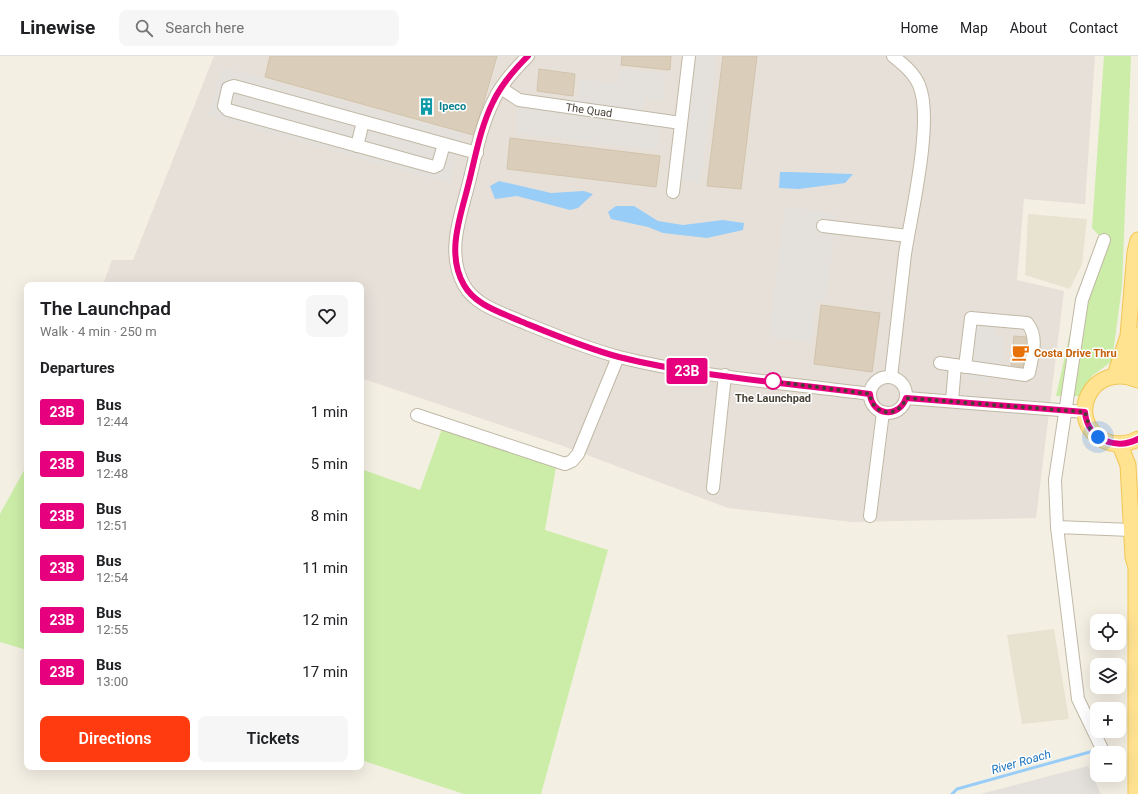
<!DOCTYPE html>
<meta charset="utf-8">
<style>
:root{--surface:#fff;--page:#f6f6f6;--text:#202124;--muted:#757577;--line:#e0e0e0;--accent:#ff3b0f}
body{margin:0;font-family:Roboto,sans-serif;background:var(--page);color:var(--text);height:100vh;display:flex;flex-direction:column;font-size:15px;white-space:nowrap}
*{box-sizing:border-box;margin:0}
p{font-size:13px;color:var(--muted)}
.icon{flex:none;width:22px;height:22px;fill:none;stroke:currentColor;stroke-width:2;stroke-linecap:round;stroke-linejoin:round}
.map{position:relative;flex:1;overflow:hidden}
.drawer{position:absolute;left:24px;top:226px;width:340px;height:488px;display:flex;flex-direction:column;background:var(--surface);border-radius:8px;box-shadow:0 4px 16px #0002}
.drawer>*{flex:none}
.badge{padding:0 8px;border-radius:3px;font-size:14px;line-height:26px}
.buttons{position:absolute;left:1090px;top:558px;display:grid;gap:8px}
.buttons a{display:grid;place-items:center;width:36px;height:36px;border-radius:8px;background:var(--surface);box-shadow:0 4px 16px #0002;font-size:20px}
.you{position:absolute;width:20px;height:20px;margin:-10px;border:3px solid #fff;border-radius:50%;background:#1a73e8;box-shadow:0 0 0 6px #1a73e833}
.map>.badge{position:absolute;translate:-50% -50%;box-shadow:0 0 0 2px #fff}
h2{padding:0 16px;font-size:15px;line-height:36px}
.round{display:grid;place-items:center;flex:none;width:42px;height:42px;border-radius:8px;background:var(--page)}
.head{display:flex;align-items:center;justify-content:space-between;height:68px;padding:0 16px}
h1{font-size:19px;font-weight:600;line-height:30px}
.cta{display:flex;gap:8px;margin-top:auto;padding:8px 16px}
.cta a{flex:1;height:46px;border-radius:8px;background:var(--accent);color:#fff;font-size:16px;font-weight:600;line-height:46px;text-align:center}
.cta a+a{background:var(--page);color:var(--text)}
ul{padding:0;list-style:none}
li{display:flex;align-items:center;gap:12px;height:52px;padding:0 16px}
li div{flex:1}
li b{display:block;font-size:15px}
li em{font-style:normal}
li .badge{min-width:44px;font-weight:700;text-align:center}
header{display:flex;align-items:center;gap:24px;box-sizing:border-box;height:56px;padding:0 20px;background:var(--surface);border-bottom:1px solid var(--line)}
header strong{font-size:19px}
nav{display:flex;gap:22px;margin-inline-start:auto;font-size:14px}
.search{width:280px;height:36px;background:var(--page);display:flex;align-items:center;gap:10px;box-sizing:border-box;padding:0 14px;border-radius:8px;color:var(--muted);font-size:15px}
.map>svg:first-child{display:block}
</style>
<header>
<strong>Linewise</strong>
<div class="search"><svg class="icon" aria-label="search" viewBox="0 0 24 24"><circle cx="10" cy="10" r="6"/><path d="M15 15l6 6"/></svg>Search here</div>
<nav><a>Home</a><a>Map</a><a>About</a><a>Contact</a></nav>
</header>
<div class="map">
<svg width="1138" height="738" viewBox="0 0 1138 738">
<rect width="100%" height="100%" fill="#f4efe3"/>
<!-- residential -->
<g fill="#e8e2d1">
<polygon points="1028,158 1087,163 1082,208 1070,233 1025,219"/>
<polygon points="1054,573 1069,663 1022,668 1007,579"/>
</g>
<!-- industrial -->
<polygon fill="#e6e0d9" points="214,0 1095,0 1085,148 1024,143 1017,224 1064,235 1036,462 852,466 728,452 563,390 361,322 361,229 103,229 112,204 133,204"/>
<!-- green -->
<g fill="#cbeda7">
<polygon points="1104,0 1131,0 1122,230 1112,305 1092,320 1082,340 1056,340 1076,250 1108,189 1092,172"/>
<polygon points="443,370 556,411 545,474 608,494 541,738 464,738 361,704 361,413 420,434"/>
<polygon points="27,409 27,594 0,586 0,458"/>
</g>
<!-- parking -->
<g fill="#e4e1dc">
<polygon points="693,0 716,0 701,126 678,124"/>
<polygon points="222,11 463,78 449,127 209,60"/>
<polygon points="620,13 666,18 663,45 644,43 642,56 577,48 579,23 618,28"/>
<polygon points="519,51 660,67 657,94 516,77"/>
<polygon points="785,151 837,158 826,245 816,244 811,286 769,281"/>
<polygon points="973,266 996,269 995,281 1004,282 1001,308 990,307 988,325 965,322"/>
<polygon points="1088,710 1101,738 980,738"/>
</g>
<!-- water -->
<g fill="#98cdf8">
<polygon points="780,116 790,116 853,118 845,127 799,133 779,132"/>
<polygon points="499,125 551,137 584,135 593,138 578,152 570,154 517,140 495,143 490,130"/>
<polygon points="616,150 634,150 658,165 683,169 723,164 744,167 743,174 707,182 663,177 648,171 611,163 608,156"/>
</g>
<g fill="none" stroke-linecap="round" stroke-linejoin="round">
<!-- stream -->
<polyline stroke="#98cdf8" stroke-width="3" points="952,738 957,733 1097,694"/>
</g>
<!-- building -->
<g fill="#daceba" stroke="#d2c4aa">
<polygon points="270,0 497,0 483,49 473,79 265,21"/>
<polygon points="622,0 671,0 670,14 621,9"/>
<polygon points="723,0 757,0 741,133 707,130"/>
<polygon points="539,13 575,18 573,40 537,35"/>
<polygon points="510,82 660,100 656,131 507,113"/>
<polygon points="821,249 880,257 872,316 814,308"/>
<polygon points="1014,280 1026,281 1026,290 1023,311 1011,309"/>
</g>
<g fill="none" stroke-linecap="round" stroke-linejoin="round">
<defs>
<g id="minor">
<path d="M528,0c-13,13 -28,29 -35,46 -13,26 -18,57 -25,84 -8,32 -22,67 -4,99 11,20 36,27 56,36 32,13 65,27 99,36 80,20 168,26 251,37"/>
<polyline points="501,32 519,44 681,67"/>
<polyline points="444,88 438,109 434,111 228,54 224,50 228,32 234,30 477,97"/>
<polyline points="357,90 363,66"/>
<polyline points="673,136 689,0"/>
<polyline points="823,170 908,180"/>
<path d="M940,307l85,12 4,-2c3,-17 10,-36 -2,-50l-56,-5 -6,49"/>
<path d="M891,321c5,-41 9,-82 14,-123 6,-39 29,-135 14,-169 -5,-12 -16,-21 -26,-29"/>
<circle cx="888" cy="339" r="18"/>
<polyline points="906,342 1085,356"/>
<polyline points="952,345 955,309"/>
<polyline points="417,359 565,408 572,405 578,398 618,301"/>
<polyline points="713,432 725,319"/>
<polyline points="870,460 883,356"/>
<polyline points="1057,471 1055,424 1082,244 1104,184"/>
<polyline points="1104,697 1078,643 1057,471 1131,474"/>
</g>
<g id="major">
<polyline points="1115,319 1128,280 1135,196 1138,184"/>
<polyline points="1133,322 1133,295 1137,279"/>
<path d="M1138,324c-47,-20 -73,39 -35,60 12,6 23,5 35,-1"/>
<polyline points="1120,389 1128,409 1133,501 1136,511 1136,738"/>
</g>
</defs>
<!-- minor casing -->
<use href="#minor" stroke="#c0b8a5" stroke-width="14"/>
<!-- major casing -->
<use href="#major" stroke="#f1c754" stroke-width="17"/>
<!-- minor -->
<use href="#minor" stroke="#fff" stroke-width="12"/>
<!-- major -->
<use href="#major" stroke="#ffe391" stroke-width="15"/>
</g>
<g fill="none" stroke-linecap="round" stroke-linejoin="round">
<defs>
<path id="line" d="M528,0c-13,13 -27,29 -35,46 -13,26 -18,57 -25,84 -8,32 -22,68 -4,99 11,20 36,27 56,36 32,13 65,27 99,36 80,20 169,26 251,37 2,22 29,25 36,4l179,14c2,27 31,39 53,27"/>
</defs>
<!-- line casing -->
<use href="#line" stroke="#fff" stroke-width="9"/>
<!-- line -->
<use href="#line" stroke="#e6007e" stroke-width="6"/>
<!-- walk -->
<path stroke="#463f33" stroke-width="4" stroke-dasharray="0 7.2" d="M773,325h-3l100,13c2,22 29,25 36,4l179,14 5,17 8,8"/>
</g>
<!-- icons -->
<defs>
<symbol id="building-bare" viewBox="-9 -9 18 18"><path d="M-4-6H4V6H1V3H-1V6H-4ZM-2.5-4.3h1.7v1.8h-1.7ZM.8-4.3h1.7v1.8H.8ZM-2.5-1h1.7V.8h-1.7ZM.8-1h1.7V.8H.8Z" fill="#0f9aa8" stroke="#fff" stroke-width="2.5" paint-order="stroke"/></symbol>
<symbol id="cafe-bare" viewBox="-9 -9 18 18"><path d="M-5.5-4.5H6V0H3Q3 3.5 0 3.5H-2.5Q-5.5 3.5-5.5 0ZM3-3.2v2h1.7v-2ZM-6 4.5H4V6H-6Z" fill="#e8710a" stroke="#fff" stroke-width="2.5" paint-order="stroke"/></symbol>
</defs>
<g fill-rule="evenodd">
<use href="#building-bare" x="414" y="38" width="25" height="25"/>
<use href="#cafe-bare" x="1008" y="284" width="25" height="25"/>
</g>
<!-- markers -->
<circle fill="#fff" stroke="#e6007e" stroke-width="2" cx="773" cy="325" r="8"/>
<g text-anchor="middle" stroke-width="3" stroke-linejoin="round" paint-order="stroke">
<!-- culture labels -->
<g font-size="11" font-weight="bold" fill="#0d838f" stroke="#fff" text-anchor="start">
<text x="439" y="54">Ipeco</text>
</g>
<!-- street labels -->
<g font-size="11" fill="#463f33" stroke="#fff">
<text transform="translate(589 54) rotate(8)" y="4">The Quad</text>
</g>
<!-- food labels -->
<g font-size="11" font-weight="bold" fill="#c56008" stroke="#fff" text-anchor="start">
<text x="1034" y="301">Costa Drive Thru</text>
</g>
<!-- stop labels -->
<g font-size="11" font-weight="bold" fill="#463f33" stroke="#fff">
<text x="773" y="346">The Launchpad</text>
</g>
<!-- water labels -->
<g font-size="12" font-style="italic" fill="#2076be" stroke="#fff">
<text transform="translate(1021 706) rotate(-16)" y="4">River Roach</text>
</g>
</g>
</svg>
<div class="buttons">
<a><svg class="icon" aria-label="locate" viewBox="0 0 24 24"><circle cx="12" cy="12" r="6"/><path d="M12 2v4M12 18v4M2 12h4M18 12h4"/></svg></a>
<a><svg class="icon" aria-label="layers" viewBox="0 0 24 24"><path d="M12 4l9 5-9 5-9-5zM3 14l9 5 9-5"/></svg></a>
<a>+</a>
<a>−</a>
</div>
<div class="you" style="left:1098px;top:381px"></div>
<b class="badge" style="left:687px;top:315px;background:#e6007e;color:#fff">23B</b>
<section class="drawer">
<div class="head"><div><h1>The Launchpad</h1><p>Walk · 4 min · 250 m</p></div><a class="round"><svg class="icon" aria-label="heart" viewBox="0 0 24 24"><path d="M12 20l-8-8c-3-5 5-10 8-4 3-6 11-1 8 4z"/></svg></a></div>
<h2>Departures</h2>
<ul>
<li><span class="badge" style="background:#e6007e;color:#fff">23B</span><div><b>Bus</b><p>12:44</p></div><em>1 min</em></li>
<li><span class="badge" style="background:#e6007e;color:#fff">23B</span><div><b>Bus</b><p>12:48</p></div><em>5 min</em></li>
<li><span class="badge" style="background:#e6007e;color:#fff">23B</span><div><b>Bus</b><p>12:51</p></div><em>8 min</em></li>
<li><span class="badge" style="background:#e6007e;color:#fff">23B</span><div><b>Bus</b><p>12:54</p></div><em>11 min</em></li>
<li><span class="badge" style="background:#e6007e;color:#fff">23B</span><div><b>Bus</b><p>12:55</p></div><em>12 min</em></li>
<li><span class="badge" style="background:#e6007e;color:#fff">23B</span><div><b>Bus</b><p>13:00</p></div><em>17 min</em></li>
</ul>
<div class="cta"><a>Directions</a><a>Tickets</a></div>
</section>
</div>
